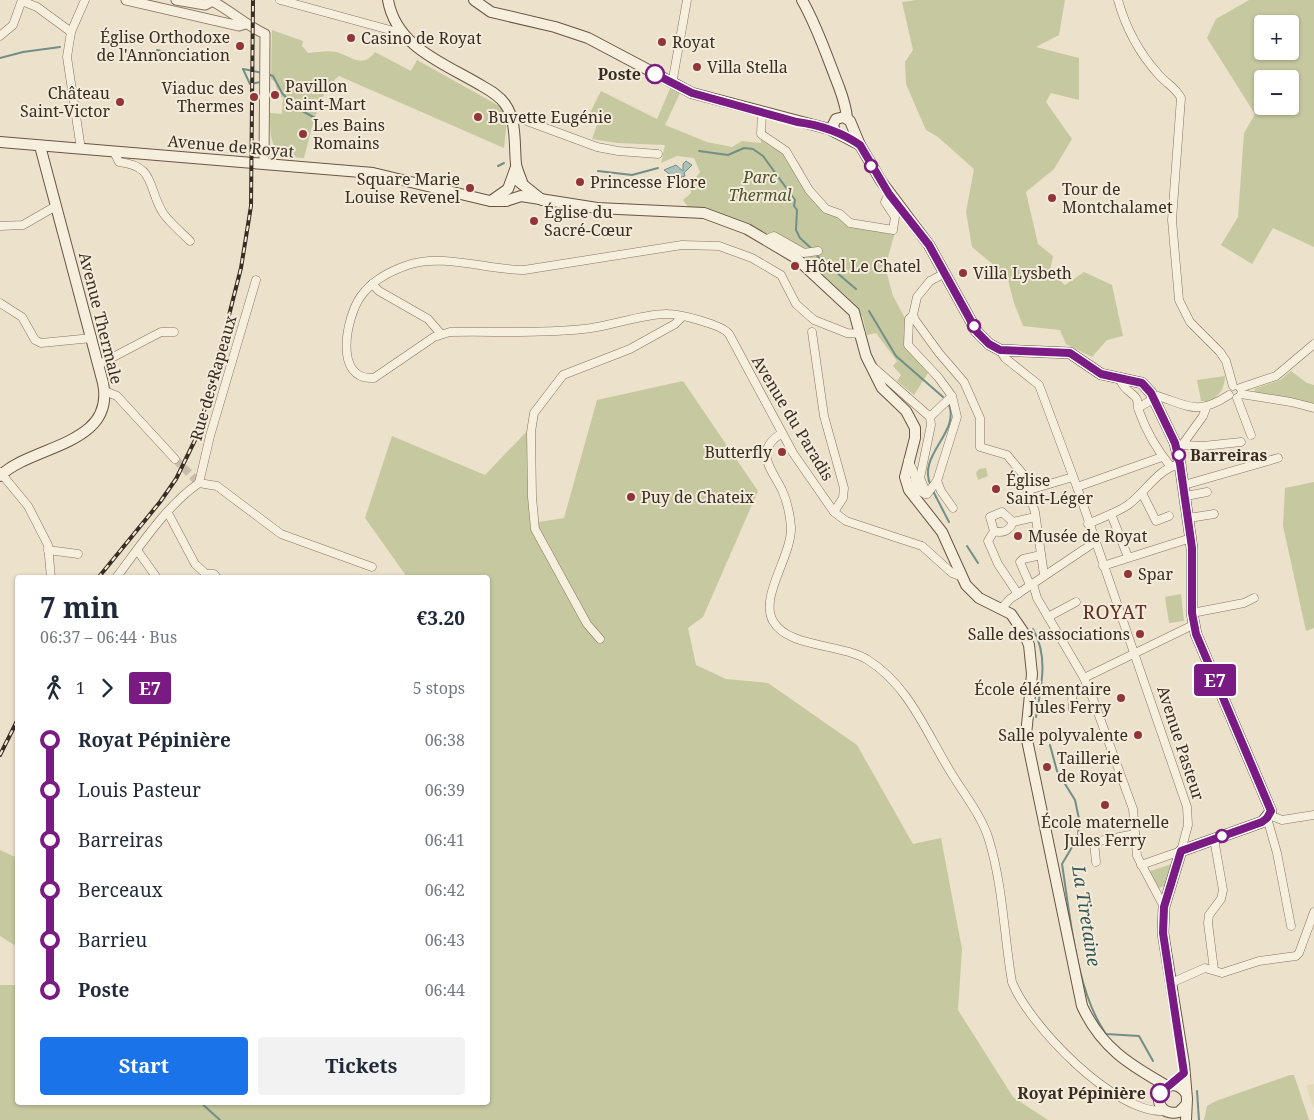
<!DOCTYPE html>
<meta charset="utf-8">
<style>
:root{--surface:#fff;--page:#f2f2f3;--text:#1f2937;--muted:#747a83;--accent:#1a73e8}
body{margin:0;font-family:"Noto Serif",serif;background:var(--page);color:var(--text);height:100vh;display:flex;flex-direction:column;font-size:19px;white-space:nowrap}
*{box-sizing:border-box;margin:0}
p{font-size:16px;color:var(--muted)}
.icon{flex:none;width:28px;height:28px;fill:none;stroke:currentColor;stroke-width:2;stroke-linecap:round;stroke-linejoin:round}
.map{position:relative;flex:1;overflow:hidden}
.details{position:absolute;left:15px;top:575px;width:475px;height:530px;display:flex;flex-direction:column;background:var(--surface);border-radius:5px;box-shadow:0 1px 4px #0004}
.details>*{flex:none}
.badge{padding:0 10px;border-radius:4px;font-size:18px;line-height:32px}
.tools{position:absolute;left:1254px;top:15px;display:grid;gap:10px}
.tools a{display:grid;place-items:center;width:45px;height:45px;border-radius:5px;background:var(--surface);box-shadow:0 1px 4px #0004;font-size:25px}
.map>.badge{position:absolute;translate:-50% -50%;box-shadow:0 0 0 2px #fff}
.legs{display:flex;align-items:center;gap:8px;height:55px;padding:0 25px;font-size:16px}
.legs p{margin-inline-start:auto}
.overview{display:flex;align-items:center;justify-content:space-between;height:85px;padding:0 25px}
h1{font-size:28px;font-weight:700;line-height:38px}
.cta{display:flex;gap:10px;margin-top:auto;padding:10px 25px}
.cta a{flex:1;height:58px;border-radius:5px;background:var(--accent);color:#fff;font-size:20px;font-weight:700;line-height:58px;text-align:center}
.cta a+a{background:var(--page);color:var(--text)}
ul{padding:0 25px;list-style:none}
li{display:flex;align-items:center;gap:18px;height:50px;font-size:19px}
li i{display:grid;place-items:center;width:8px;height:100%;margin:0 6px;background:currentColor}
li i::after{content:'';width:12px;height:12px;margin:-6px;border:4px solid;border-radius:50%;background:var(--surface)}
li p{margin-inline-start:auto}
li:first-child i{background:linear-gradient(#0000 50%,currentColor 0)}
li:last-child i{background:linear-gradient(currentColor 50%,#0000 0)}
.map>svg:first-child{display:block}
</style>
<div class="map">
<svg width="1314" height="1120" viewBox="0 0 1314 1120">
<rect width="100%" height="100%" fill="#ece1cb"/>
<!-- farmland -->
<polygon fill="#e1d9b9" points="1314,1084 1314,1110 1306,1085"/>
<!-- green -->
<g fill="#c6c99f" fill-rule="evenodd">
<polygon points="916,0 1065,0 1059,35 1036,47 1079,58 1079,100 1051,93 1046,102 1072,139 1054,169 1026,192 1038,244 1053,256 1050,271 1065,285 1084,272 1112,285 1123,336 1107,340 1092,357 1066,344 1060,330 1023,326 1014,303 1007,276 972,247 966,212 974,169 938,137 926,130 906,84 905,62 913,50 902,2"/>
<path d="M1249,0h65v247l-41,-19 -21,36 -31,-19 17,-28 6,-84 11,-19 -48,-76 9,-19zM1262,24h28v27h-28zM1262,79h28v27h-28z"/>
<path d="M272,30l31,11 -1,5 6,7c9,-1 20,-3 28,-1 14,3 26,18 39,0l36,19 6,-11 86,48 4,12 -3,28 -165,-72c-21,15 -28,58 -35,82 -34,-1 -34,-17 -34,-45l12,1 1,-17h-4l-4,-15 -4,-3z"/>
<polygon points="672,84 682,89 665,125 707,142 732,147 742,141 761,143 758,111 764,135 789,151 802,168 811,188 829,206 839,209 851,222 895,232 887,261 887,274 893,296 906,320 905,346 928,373 914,395 897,381 901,375 893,366 897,361 876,333 867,335 863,318 855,304 803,257 772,238 689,208 683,200 691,193 690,185 700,172 694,158 677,156 661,163 665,145 617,143 592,139 598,122 588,117 601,91 657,119"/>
<polygon points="1291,371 1307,383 1314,385 1314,405 1256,394 1254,389 1280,380"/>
<path d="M1225,376c0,13 -7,22 -19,26l-5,-1 -4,-21z"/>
<polygon points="683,381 758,491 703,617 688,628 696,665 726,679 768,683 857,745 913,844 941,838 962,949 958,1010 1013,1097 1048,1120 0,1120 0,985 15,985 16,946 0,936 0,850 17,858 18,1102 488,1102 488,578 407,577 365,518 392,436 485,475 528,430 532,523 564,518 597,400"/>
<polygon points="986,468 988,476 978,480 976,473 979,469"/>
<polygon points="1314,482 1314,628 1306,631 1283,526 1285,488"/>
<polygon points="1181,594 1184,621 1169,623 1165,597"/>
<polygon points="1172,864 1165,886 1158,888 1150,871"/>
<polygon points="1290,1075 1294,1075 1309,1120 1204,1120 1207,1106 1216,1101"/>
</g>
<!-- water -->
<polygon fill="#abc1ba" stroke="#728f87" points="686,161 692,165 684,173 685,176 676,179 664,170 676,165 683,171 683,164"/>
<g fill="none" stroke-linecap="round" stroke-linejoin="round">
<!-- stream -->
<g stroke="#728f87" stroke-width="2">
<polyline points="123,40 132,43"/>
<polyline points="157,50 182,55"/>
<polyline points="0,58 23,52 60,47"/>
<polyline points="243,69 263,73"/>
<polyline points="243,69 250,84 261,82"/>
<polyline points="267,74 273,76 282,93 295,107 315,118"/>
<polyline points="699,151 728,155 744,148 753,149 763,156 795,200 794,206 797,210 796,230 800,238 812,249"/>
<polyline points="498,166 504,163"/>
<polyline points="598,171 632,175 658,168"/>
<polyline points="816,255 856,289"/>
<polyline points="869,311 896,356 943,397"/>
<path d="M931,486c-15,-30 29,-53 18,-81"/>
<polyline points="933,491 949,522"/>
<polyline points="967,546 978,563"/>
<path d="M1033,629c16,28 8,58 3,88"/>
<path d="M1050,745l7,26 18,29 4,19 -1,18 -16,27c8,50 14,128 44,170l33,2 14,25"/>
<polyline points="1197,1091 1199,1120"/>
<polyline points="200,1102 220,1120"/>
</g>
<!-- minor-tunnel -->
<polyline stroke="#c8bda9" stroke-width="8" stroke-dasharray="8 4" stroke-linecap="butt" points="175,459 199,483"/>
<defs>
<g id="minor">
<polyline points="280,0 401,33"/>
<path d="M1118,0c8,29 21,53 41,75 8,9 17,13 22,23l-9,122 7,80 11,22 30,30 6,9 7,25"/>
<polyline points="22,1 37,7 71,32"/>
<polyline points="0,36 13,25 22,0"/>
<polyline points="672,84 687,0"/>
<polyline points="762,112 761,134 786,151 809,190 826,209 840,214 850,223 893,230 895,217 885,202 889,193"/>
<polyline points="512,119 524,120 597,147 618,151 658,154"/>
<polyline points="81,149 67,57 71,32 85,0"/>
<path d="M114,152l5,10c37,4 28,25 44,51 7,10 18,19 27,28"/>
<polyline points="0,226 23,225 56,206"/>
<polyline points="765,240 774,236 804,253 818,251"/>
<polyline points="372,284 379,291 428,319 441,334"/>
<polyline points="0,303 22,317 35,340 41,343 92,338"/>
<polyline points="913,315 915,320 939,353 964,382 980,418 980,447 1007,455 1022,473 1035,512 1044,575"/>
<polyline points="812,332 824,416 844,488 843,498 834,512"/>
<path d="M861,334l-14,-1 -33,-13 -18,-16 -15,-29 -29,-17 -33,-12 -37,-1 -158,25c-36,0 -82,-17 -116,-5 -18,6 -36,16 -47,31 -15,21 -28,85 13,82l60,-41 16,-5c43,-1 89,2 133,-3 26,-2 61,-16 85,-15 12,0 55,11 61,20l64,119 41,59 12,9 76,25 30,27 8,3"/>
<polyline points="1000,350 1005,358 1039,385 1077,487 1187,807 1188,825 1181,851 1141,865"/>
<polyline points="98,365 161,332 174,332"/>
<polyline points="873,367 930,417 931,425 920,478 927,494"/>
<path d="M1120,379c4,13 15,14 17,21 1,3 1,8 2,11 7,20 19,40 32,56"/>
<polyline points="1240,388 1276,376 1314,344"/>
<polyline points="105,391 117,396 175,459"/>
<polyline points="1241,394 1291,402 1314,408"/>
<polyline points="1237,398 1251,435"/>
<path d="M1138,408l20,-12c33,11 40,19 71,-1"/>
<polyline points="930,417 952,396"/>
<path d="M782,433c-29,18 -11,35 0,57 5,11 8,25 9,37 1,29 -32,70 -18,94 15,27 67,22 95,39 41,26 58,72 82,111 13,22 32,45 39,69 14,46 15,96 23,142 17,43 103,133 153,129"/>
<polyline points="1183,445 1203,446 1241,442"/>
<polyline points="1180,448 1203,416 1206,408"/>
<polyline points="908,461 913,470 917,489 925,494"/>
<polyline points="0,472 28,506 48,545 51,578"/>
<polyline points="937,481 941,491 953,508"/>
<polyline points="199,483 210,436 256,280"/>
<polyline points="199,483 217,486 281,534 372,567"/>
<polyline points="1184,485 1278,458"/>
<polyline points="1077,487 1162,457"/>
<polyline points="1029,490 1073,477"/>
<polyline points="1142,493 1156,521 1169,516"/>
<polyline points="927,494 937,481 957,417 952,396 938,377 908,345 909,319 913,315 917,297 930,281 945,273"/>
<polyline points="1186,496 1207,492"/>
<polyline points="168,513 195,564 206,574 214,574 217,578"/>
<polyline points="1111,514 1128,557"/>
<polyline points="1189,518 1214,514"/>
<polyline points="1013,522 1002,512 990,517 994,531 988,541 998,564 1018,594"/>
<path d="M1088,524c13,-6 28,-11 40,-19 18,-13 29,-36 52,-41"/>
<path d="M994,531c9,3 16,-1 19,-9l22,-5"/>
<polyline points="48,550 78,554"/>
<polyline points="137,550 157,578"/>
<polyline points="1103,566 1191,538"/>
<path d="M116,578c25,-33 50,-72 83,-95"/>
<polyline points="1033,584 1037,598 1084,678 1093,699 1133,809 1137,856 1164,907"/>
<polyline points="1030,585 1020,562 1023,559 1041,555"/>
<polyline points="1002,608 1010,599 1095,542"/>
<polyline points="1192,613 1244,603 1254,598"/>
<polyline points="1048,617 1076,602"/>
<polyline points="600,639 587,624 535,529 532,497 531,432 534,413 563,375 630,349 675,324 682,317"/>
<polyline points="1084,678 1193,625"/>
<polyline points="1073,710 1072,696 1075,692 1088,688"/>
<polyline points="1269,815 1282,820 1314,815"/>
<polyline points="1267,818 1277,853 1291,926"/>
<polyline points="1214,839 1223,890 1221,899 1209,915 1208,923 1214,970"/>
<polyline points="1096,862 1094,842 1135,834"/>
<polyline points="1171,983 1205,968 1222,973 1259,961 1296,956 1299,953 1314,912"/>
</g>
<g id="tertiary">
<polyline points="126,0 239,26 245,24"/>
<polyline points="176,0 205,5 215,0"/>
<path d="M214,2c18,10 32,23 51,32l-1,130"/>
</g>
<g id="secondary">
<path d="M388,0c8,46 53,62 89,83 10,6 21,11 28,21 12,17 9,40 11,60 1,6 4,12 6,18"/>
<polyline points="474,0 491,12 555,27 588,38 692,93 829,129 860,145"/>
<path d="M802,0c16,28 25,57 37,87 4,11 7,19 8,31"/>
<polyline points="835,132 833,125 836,119 844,117 850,121 860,145 881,181 929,245 977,332 989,344 1000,350 1070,353 1101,374 1142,383 1151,393 1175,443 1180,464 1192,548 1192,613 1196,634 1271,811 1262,822 1181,851 1164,907 1163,933 1184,1064 1187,1099 1186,1120"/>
<path d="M0,142l373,31 117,28h16l15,-5 76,12 107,5 43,16 49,29 58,54 12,44 16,32 24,23 9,17v10l-10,39 4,13 33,42 24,53 13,13 32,16 13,19 5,12 3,29 -6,61 56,271c19,41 46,58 85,80"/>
<polyline points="517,180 542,200"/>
<polyline points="491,201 508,189 516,167"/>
<path d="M0,476c31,-31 116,-30 103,-93l-63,-237"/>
<path d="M1186,1093c-7,-9 -15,-10 -24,-4 -8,14 1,27 17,23l7,-7"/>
</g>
</defs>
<!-- minor casing -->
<use href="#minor" stroke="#877460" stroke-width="9"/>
<!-- tertiary casing -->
<use href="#tertiary" stroke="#877460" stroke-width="11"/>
<!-- secondary casing -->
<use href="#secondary" stroke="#695543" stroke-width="12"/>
<!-- minor -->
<use href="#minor" stroke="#f7efde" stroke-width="8"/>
<!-- tertiary -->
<use href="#tertiary" stroke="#f7efde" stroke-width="9"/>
<!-- secondary -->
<use href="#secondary" stroke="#f7efde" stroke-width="10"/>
<defs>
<g id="rail">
<polyline points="98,578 160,502 176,479 197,436 210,390 241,268 251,206 253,0"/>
<polyline points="0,755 18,719"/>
</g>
</defs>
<!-- rail casing -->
<use href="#rail" stroke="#392d22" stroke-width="4"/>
<!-- rail -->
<use href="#rail" stroke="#f4ebda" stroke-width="2" stroke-dasharray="5.5" stroke-linecap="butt"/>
</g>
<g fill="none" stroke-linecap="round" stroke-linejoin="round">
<defs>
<path id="line-1" d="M655,74l37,19 105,29c23,3 44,10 63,23l29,49 40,51 48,87 12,12 11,6 70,3 31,21 41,9 9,10 24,50 5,21 12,84v65l4,21 75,177 -4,7 -5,4 -81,29 -17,56 -1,26 21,140 -24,20"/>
</defs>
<!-- line-1 casing -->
<use href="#line-1" stroke="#fff" stroke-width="11"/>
<!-- line-1 -->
<use href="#line-1" stroke="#7a1b83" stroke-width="8"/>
</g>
<!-- markers -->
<g fill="#913538" stroke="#f4ebda" stroke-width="2">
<circle cx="351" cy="38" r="5"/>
<circle cx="662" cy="42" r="5"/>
<circle cx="240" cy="46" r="5"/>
<circle cx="697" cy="67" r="5"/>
<circle cx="275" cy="95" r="5"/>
<circle cx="254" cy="97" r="5"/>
<circle cx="120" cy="102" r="5"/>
<circle cx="478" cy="117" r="5"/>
<circle cx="303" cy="134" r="5"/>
<circle cx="580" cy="182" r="5"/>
<circle cx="470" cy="188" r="5"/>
<circle cx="1052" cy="198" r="5"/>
<circle cx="534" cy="221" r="5"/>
<circle cx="795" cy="266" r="5"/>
<circle cx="963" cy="273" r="5"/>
<circle cx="782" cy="452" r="5"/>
<circle cx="996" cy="489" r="5"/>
<circle cx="631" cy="497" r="5"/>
<circle cx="1018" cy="536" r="5"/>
<circle cx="1128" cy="574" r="5"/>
<circle cx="1140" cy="634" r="5"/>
<circle cx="1121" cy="698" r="5"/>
<circle cx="1138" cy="735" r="5"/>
<circle cx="1047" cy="767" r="5"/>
<circle cx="1105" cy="805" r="5"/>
</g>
<g fill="#fff" stroke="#7a1b83" stroke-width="2.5">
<circle cx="655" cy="74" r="9"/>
<circle cx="871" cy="166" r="6"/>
<circle cx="974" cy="326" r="6"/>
<circle cx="1179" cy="455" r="6"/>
<circle cx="1222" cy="836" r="6"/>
<circle cx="1160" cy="1093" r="9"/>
</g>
<g text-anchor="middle" stroke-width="4" stroke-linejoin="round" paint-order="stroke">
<!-- poi labels -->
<g font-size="16" fill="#392d22" stroke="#f4ebda" text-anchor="start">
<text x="230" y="43" text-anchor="end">Église Orthodoxe<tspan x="230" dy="18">de l'Annonciation</tspan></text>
<text x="361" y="44">Casino de Royat</text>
<text x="672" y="48">Royat</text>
<text x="707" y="73">Villa Stella</text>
<text x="285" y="92">Pavillon<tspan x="285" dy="18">Saint-Mart</tspan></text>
<text x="244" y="94" text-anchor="end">Viaduc des<tspan x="244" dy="18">Thermes</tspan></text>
<text x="110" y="99" text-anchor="end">Château<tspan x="110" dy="18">Saint-Victor</tspan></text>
<text x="488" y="123">Buvette Eugénie</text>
<text x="313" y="131">Les Bains<tspan x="313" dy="18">Romains</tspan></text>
<text x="460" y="185" text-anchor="end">Square Marie<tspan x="460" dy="18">Louise Revenel</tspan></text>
<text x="590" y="188">Princesse Flore</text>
<text x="1062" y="195">Tour de<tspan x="1062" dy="18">Montchalamet</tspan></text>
<text x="544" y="218">Église du<tspan x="544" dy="18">Sacré-Cœur</tspan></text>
<text x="805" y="272">Hôtel Le Chatel</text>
<text x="973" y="279">Villa Lysbeth</text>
<text x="772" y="458" text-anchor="end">Butterfly</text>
<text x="1006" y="486">Église<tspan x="1006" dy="18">Saint-Léger</tspan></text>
<text x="641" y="503">Puy de Chateix</text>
<text x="1028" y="542">Musée de Royat</text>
<text x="1138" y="580">Spar</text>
<text x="1130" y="640" text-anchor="end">Salle des associations</text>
<text x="1111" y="695" text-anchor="end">École élémentaire<tspan x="1111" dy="18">Jules Ferry</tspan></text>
<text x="1128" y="741" text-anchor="end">Salle polyvalente</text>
<text x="1057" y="764">Taillerie<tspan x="1057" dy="18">de Royat</tspan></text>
<text x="1105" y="828" text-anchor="middle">École maternelle<tspan x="1105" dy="18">Jules Ferry</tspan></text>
</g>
<!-- stop labels -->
<g font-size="16" font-weight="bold" fill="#392d22" stroke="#f4ebda" text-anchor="end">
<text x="641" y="80">Poste</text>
<text x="1190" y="461" text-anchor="start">Barreiras</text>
<text x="1146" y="1099">Royat Pépinière</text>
</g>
<!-- street labels -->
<g font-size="16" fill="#392d22" stroke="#f4ebda">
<text transform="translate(231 146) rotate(5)" y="6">Avenue de Royat</text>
<text transform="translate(101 318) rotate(76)" y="6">Avenue Thermale</text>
<text transform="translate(213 378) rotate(-74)" y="6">Rue des Rapeaux</text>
<text transform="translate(793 418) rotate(59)" y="6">Avenue du Paradis</text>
<text transform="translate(1181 743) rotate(72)" y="6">Avenue Pasteur</text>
</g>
<!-- park labels -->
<g font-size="16" font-style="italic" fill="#4b542b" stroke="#f4ebda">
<text x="760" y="183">Parc<tspan x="760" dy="18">Thermal</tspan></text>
</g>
<!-- water labels -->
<g font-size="18" font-style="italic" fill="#335754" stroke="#f4ebda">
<text transform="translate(1086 916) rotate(81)" y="6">La Tiretaine</text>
</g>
<!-- quarter labels -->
<g font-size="19" letter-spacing="1" fill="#623025" stroke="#f4ebda">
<text x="1115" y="619">ROYAT</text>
</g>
</g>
</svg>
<div class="tools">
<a>+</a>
<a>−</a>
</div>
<b class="badge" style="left:1215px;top:680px;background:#7a1b83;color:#fff">E7</b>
<section class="details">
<div class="overview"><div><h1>7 min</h1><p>06:37 – 06:44 · Bus</p></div><b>€3.20</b></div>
<div class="legs"><svg class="icon" aria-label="walk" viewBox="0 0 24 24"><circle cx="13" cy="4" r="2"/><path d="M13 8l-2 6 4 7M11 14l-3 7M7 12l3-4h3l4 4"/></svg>1<svg class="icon" aria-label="forward" viewBox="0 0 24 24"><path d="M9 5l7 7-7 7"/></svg><b class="badge" style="background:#7a1b83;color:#fff">E7</b><p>5 stops</p></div>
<ul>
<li><i style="color:#7a1b83"></i><b>Royat Pépinière</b><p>06:38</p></li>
<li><i style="color:#7a1b83"></i><span>Louis Pasteur</span><p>06:39</p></li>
<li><i style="color:#7a1b83"></i><span>Barreiras</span><p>06:41</p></li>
<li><i style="color:#7a1b83"></i><span>Berceaux</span><p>06:42</p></li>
<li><i style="color:#7a1b83"></i><span>Barrieu</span><p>06:43</p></li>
<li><i style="color:#7a1b83"></i><b>Poste</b><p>06:44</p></li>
</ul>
<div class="cta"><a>Start</a><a>Tickets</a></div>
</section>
</div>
